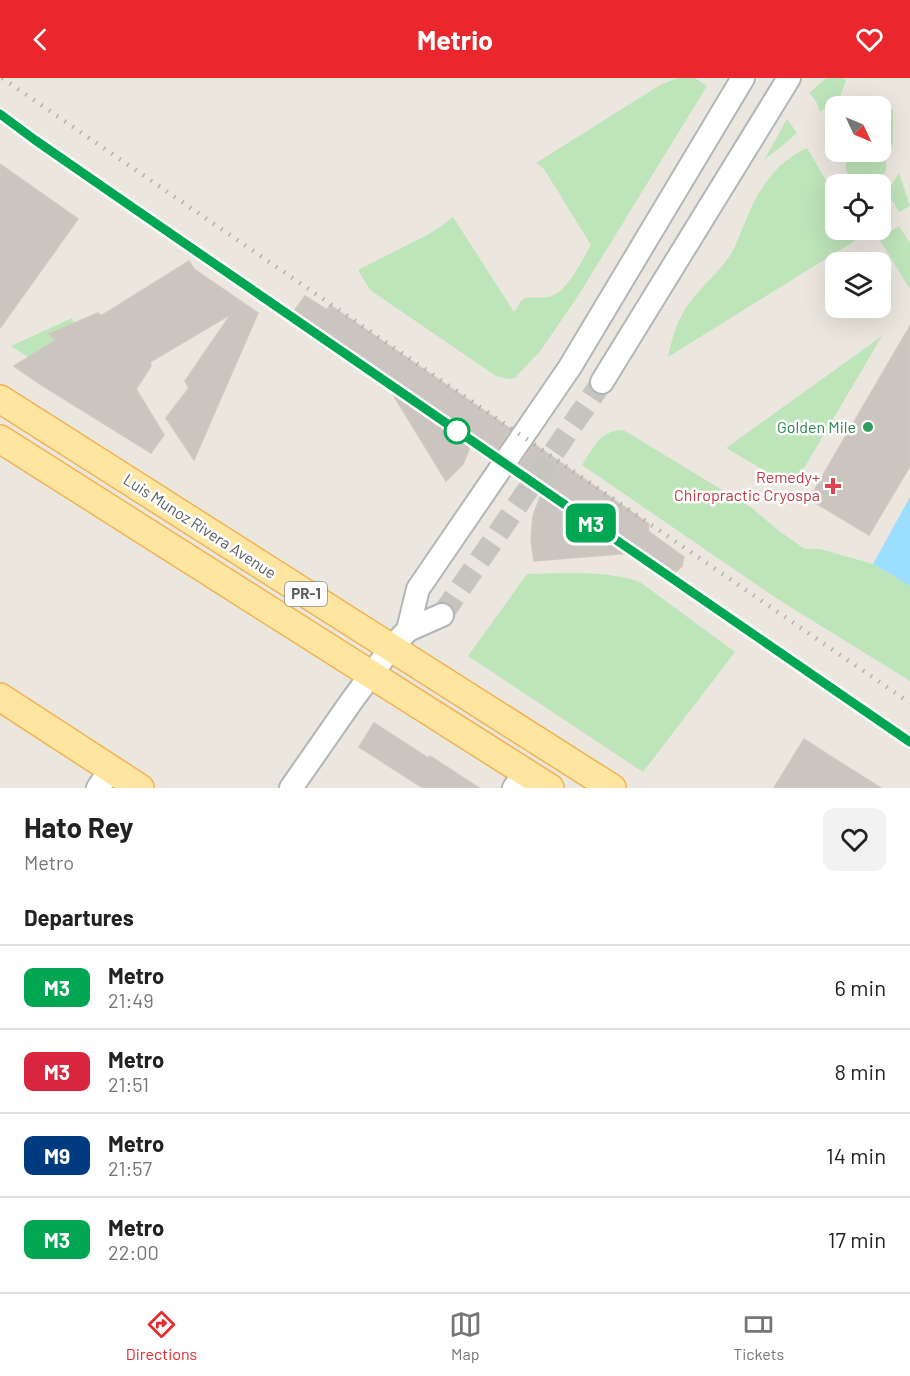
<!DOCTYPE html>
<style>
:root{--surface:#fff;--page:#f2f2f2;--text:#222;--muted:#767676;--line:#e0e0e0;--accent:#e9272c}
body{margin:0;font-family:Barlow,sans-serif;background:var(--page);color:var(--text);height:100vh;display:flex;flex-direction:column;font-size:22px;white-space:nowrap}
*{box-sizing:border-box;margin:0}
p{font-size:20px;color:var(--muted)}
.icon{flex:none;width:33px;height:33px;fill:none;stroke:currentColor;stroke-width:2;stroke-linecap:round;stroke-linejoin:round}
.map{position:relative;height:710px;overflow:hidden}
.side{display:flex;flex-direction:column;background:var(--surface);flex:1}
.side>*{flex:none}
.badge{padding:0 12px;border-radius:9px;font-size:21px;line-height:39px}
.needle{width:39px;rotate:134deg}
.controls{position:absolute;left:825px;top:18px;display:grid;gap:12px}
.controls a{display:grid;place-items:center;width:66px;height:66px;border-radius:12px;background:var(--surface);box-shadow:0 6px 24px #0002;font-size:30px}
.map>.badge{position:absolute;translate:-50% -50%;box-shadow:0 0 0 3px #fff}
h2{padding:0 24px;font-size:22px;line-height:54px}
.round{display:grid;place-items:center;flex:none;width:63px;height:63px;border-radius:12px;background:var(--page)}
.head{display:flex;align-items:center;justify-content:space-between;height:102px;padding:0 24px}
h1{font-size:28px;font-weight:700;line-height:45px}
ul{padding:0;list-style:none}
li{display:flex;align-items:center;gap:18px;height:84px;padding:0 24px;border-top:2px solid var(--line)}
li div{flex:1}
li b{display:block;font-size:22px}
li em{font-style:normal}
li .badge{min-width:66px;font-weight:700;text-align:center}
header{display:flex;justify-content:space-between;align-items:center;height:78px;padding:0 24px;background:var(--accent);color:#fff;font-size:27px;font-weight:700}
.tabs{display:flex;justify-content:space-around;align-items:center;height:84px;border-top:2px solid var(--line);background:var(--surface);font-size:16px;color:var(--muted)}
.tabs a{display:grid;justify-items:center;gap:3px}
.tabs .on{color:var(--accent)}
.map>svg:first-child{display:block}
</style>
<header><svg class="icon" aria-label="back" viewBox="0 0 24 24"><path d="M15 5l-7 7 7 7"/></svg>Metrio<svg class="icon" aria-label="heart" viewBox="0 0 24 24"><path d="M12 20l-8-8c-3-5 5-10 8-4 3-6 11-1 8 4z"/></svg></header>
<div class="map">
<svg width="910" height="710" viewBox="0 0 910 710">
<rect width="100%" height="100%" fill="#ebe7df"/>
<!-- green -->
<g fill="#bee4ba">
<path d="M677,0h18l12,8 -129,210 -37,54 -26,28 -6,1 -13,-3 -126,-86 -12,-20 71,-36 14,-9 10,-8 61,95c3,-3 5,-9 8,-12 5,-5 23,0 32,-5 15,-7 28,-35 37,-50l-47,-76 -8,-6 124,-78z"/>
<polygon points="826,0 843,0 846,2 840,19 820,34 816,23 809,15"/>
<polygon points="870,17 893,32 893,68 889,63 881,57 880,28 866,28 865,21"/>
<polygon points="787,41 797,55 782,68 764,82"/>
<path d="M807,70l28,48 1,34h20l5,7 -193,120c4,-20 10,-39 22,-55 12,-16 28,-29 39,-45 8,-13 13,-28 19,-42 12,-29 30,-54 59,-67z"/>
<path d="M881,72c4,6 6,11 5,18 -6,30 -55,15 -36,-16h30z"/>
<polygon points="899,95 910,128 899,134 887,114"/>
<polygon points="899,148 910,165 910,211 879,161"/>
<polygon points="72,240 74,245 50,256 56,262 28,279 11,268"/>
<polygon points="882,258 793,409 726,370"/>
<path d="M619,352l6,1 127,77 27,23 26,18h15l53,15 37,22v95l-134,-83 -194,-133c11,-16 16,-32 37,-35z"/>
<path d="M527,496c36,0 79,-4 113,8l95,70 -92,120 -175,-116z"/>
</g>
<!-- water -->
<polygon fill="#9bdeff" points="910,419 910,508 873,486"/>
<!-- building -->
<g fill="#cbc5c0" stroke="#d0c8bd" stroke-width="1.5">
<polygon points="0,86 78,141 0,250"/>
<polygon points="189,183 194,191 258,235 194,382 166,340 189,310 185,303 231,236 150,284 151,288 136,311 164,357 151,375 40,306 14,288 56,262 49,256 98,235 101,238"/>
<polygon points="305,218 327,232 330,227 511,351 492,379 472,364 463,386 446,403 386,305 312,254 317,248 294,233"/>
<polygon points="910,248 910,388 869,457 809,421"/>
<polygon points="534,366 649,446 648,453 684,479 682,488 674,495 636,470 631,475 534,483 531,462 533,438 542,414 530,409 513,396"/>
<polygon points="374,645 428,680 430,678 479,710 423,710 359,669"/>
<polygon points="804,661 827,676 881,710 774,710"/>
</g>
<g fill="none" stroke-linecap="round" stroke-linejoin="round">
<!-- minor-tunnel -->
<polyline stroke="#c6c4bf" stroke-width="22" stroke-dasharray="22 11" stroke-linecap="butt" points="442,537 602,304"/>
<defs>
<g id="minor">
<polyline points="602,304 789,0"/>
<polyline points="408,552 418,511 570,289 743,0"/>
<polyline points="98,710 111,691"/>
<polyline points="291,710 353,621 391,570 408,552 442,537"/>
<polyline points="514,710 525,695"/>
</g>
<g id="major">
<polyline points="0,321 612,710"/>
<polyline points="0,361 550,710"/>
<polyline points="0,619 140,710"/>
</g>
</defs>
<!-- minor casing -->
<use href="#minor" stroke="#b2b6ba" stroke-width="26"/>
<!-- major casing -->
<use href="#major" stroke="#f1b452" stroke-width="30"/>
<!-- minor -->
<use href="#minor" stroke="#fff" stroke-width="22"/>
<!-- major -->
<use href="#major" stroke="#ffe6a0" stroke-width="27"/>
<!-- rail -->
<g stroke="#afb0b0" stroke-width="4.5" stroke-dasharray="1.5 8" stroke-linecap="butt">
<polyline points="2,0 910,625"/>
<polyline points="0,36 35,62 129,127 910,664"/>
</g>
</g>
<g fill="none" stroke-linecap="round" stroke-linejoin="round">
<defs>
<polyline id="line" points="0,36 35,62 129,127 910,664"/>
</defs>
<!-- line casing -->
<use href="#line" stroke="#fff" stroke-width="14"/>
<!-- line -->
<use href="#line" stroke="#00a651" stroke-width="9"/>
</g>
<!-- markers -->
<circle fill="#2e9e5b" stroke="#fff" stroke-width="2" cx="868" cy="349" r="6"/>
<circle fill="#fff" stroke="#00a651" stroke-width="3" cx="457" cy="353" r="12"/>
<path fill="#e0444e" stroke="#fff" stroke-width="2" d="M830 399h6v6h6v6h-6v6h-6v-6h-6v-6h6z"/>
<g text-anchor="middle" stroke-width="5" stroke-linejoin="round" paint-order="stroke">
<!-- shield labels -->
<rect fill="#fff" stroke="#8a8d90" stroke-width="1.5" x="285" y="504" width="42" height="24" rx="4.5"/>
<g font-size="15" font-weight="bold" fill="#585c60">
<text x="306" y="521">PR-1</text>
</g>
<!-- leisure labels -->
<g font-size="16" fill="#27864d" stroke="#fff" text-anchor="end">
<text x="856" y="355">Golden Mile</text>
</g>
<!-- health labels -->
<g font-size="16" fill="#be3a42" stroke="#fff" text-anchor="end">
<text x="820" y="405">Remedy+<tspan x="820" dy="18">Chiropractic Cryospa</tspan></text>
</g>
<!-- street labels -->
<g font-size="16" fill="#585c60" stroke="#fff">
<text transform="translate(200 448) rotate(33)" y="6">Luis Munoz Rivera Avenue</text>
</g>
</g>
</svg>
<div class="controls">
<a><svg class="needle" viewBox="-14 -14 28 28"><path d="M0-13l5 13h-10z" fill="#e53935"/><path d="M0 13l5-13h-10z" fill="#767676"/></svg></a>
<a><svg class="icon" aria-label="locate" viewBox="0 0 24 24"><circle cx="12" cy="12" r="6"/><path d="M12 2v4M12 18v4M2 12h4M18 12h4"/></svg></a>
<a><svg class="icon" aria-label="layers" viewBox="0 0 24 24"><path d="M12 4l9 5-9 5-9-5zM3 14l9 5 9-5"/></svg></a>
</div>
<b class="badge" style="left:591px;top:445px;background:#00a651;color:#fff">M3</b>
</div>
<section class="side">
<div class="head"><div><h1>Hato Rey</h1><p>Metro</p></div><a class="round"><svg class="icon" aria-label="heart" viewBox="0 0 24 24"><path d="M12 20l-8-8c-3-5 5-10 8-4 3-6 11-1 8 4z"/></svg></a></div>
<h2>Departures</h2>
<ul>
<li><span class="badge" style="background:#00a651;color:#fff">M3</span><div><b>Metro</b><p>21:49</p></div><em>6 min</em></li>
<li><span class="badge" style="background:#d7263d;color:#fff">M3</span><div><b>Metro</b><p>21:51</p></div><em>8 min</em></li>
<li><span class="badge" style="background:#003b80;color:#fff">M9</span><div><b>Metro</b><p>21:57</p></div><em>14 min</em></li>
<li><span class="badge" style="background:#00a651;color:#fff">M3</span><div><b>Metro</b><p>22:00</p></div><em>17 min</em></li>
</ul>
</section>
<nav class="tabs">
<a class="on"><svg class="icon" aria-label="directions" viewBox="0 0 24 24"><path d="M12 3l9 9-9 9-9-9zM9 14v-3h6M13 9l2 2-2 2"/></svg>Directions</a>
<a><svg class="icon" aria-label="map" viewBox="0 0 24 24"><path d="M3 6l6-2 6 2 6-2v14l-6 2-6-2-6 2zM9 4v14M15 6v14"/></svg>Map</a>
<a><svg class="icon" aria-label="tickets" viewBox="0 0 24 24"><path d="M3 7h18v10H3zM15 7v10"/></svg>Tickets</a>
</nav>
